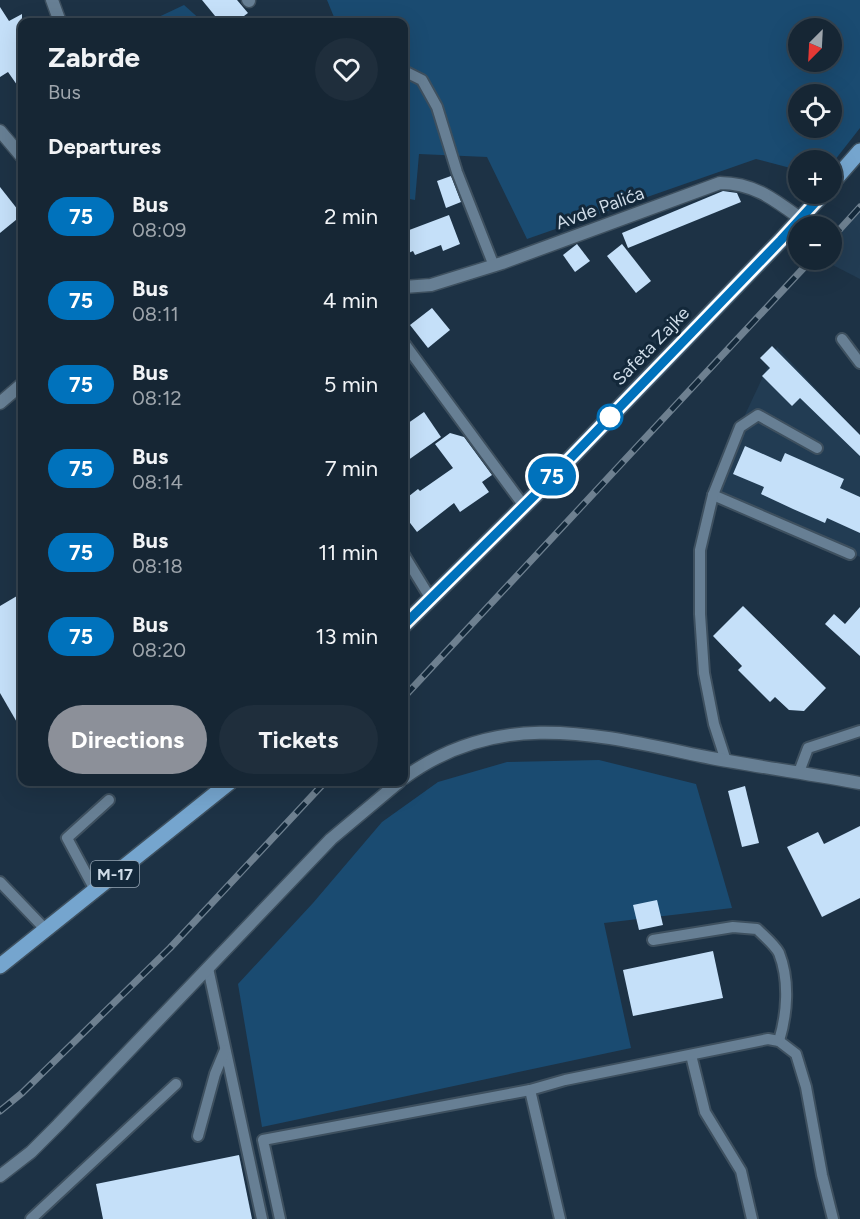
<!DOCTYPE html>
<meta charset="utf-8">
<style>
:root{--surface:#162634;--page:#1f2e3c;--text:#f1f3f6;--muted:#9ea5ac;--line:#35434f;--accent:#8c9099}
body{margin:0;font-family:Figtree,sans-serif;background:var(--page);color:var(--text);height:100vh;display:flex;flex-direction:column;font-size:22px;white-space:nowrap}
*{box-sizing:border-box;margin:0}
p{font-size:20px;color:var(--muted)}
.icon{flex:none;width:33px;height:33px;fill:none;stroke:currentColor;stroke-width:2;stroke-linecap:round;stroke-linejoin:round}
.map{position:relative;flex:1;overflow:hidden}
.sheet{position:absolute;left:18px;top:18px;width:390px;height:768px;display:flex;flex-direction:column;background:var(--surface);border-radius:12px;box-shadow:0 6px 24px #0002,0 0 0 2px var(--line)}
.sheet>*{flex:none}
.badge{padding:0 12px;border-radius:20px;font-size:21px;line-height:39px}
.needle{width:39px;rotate:204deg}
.fabs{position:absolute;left:788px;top:18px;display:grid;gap:12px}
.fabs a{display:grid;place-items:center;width:54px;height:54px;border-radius:50%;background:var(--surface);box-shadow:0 6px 24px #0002,0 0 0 2px var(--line);font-size:30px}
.map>.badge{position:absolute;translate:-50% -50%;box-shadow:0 0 0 3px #fff}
h2{padding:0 30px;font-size:22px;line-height:54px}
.round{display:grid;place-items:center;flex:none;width:63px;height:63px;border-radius:32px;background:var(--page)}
.overview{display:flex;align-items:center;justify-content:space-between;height:102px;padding:0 30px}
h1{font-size:28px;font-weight:700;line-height:45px}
.button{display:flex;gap:12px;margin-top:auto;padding:12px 30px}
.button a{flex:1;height:69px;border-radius:36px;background:var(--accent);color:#fff;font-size:24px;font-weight:700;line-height:69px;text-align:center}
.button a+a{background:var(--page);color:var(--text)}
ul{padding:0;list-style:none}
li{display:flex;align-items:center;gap:18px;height:84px;padding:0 30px}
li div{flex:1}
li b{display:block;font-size:22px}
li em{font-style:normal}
li .badge{min-width:66px;font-weight:700;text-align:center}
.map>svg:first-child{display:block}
</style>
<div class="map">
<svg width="860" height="1219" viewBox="0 0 860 1219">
<rect width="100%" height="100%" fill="#1d3245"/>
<!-- built -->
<g fill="#223c53">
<polygon points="860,210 860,279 823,260 831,260 831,241"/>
<polygon points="777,347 860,436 860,557 711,487"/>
</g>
<!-- green -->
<g fill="#1a4b71" fill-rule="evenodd">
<path d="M327,0h533v128l-29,37v-5h-33v10l-42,-11 -229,80 -40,-82 -68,-3 -4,46 -11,-2v-176h-68zM798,28h33v34h-33zM798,94h33v34h-33z"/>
<polygon points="184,5 203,22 148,22"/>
<polygon points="599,760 696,784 732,908 604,923 631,1048 262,1127 238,984 313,903 382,822 438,782 507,762"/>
</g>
<!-- building -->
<g fill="#c5e0f9">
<polygon points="202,0 237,0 248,13 236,22 220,22"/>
<polygon points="0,7 9,21 22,14 22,92 8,72 0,77"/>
<polygon points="451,176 461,202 446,208 437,181"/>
<polygon points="0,187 22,215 0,233"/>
<polygon points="723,191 737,193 741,202 628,248 622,233"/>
<polygon points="449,215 460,244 443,251 441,245 415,255 413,251 404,255 404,232"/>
<polygon points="577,244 590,261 575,272 563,255"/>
<polygon points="622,244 651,281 636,293 607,256"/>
<polygon points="432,308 450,330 428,348 410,325"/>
<polygon points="772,346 860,435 860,456 800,398 792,406 762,376 770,368 760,358"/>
<polygon points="424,412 441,437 404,463 404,426"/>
<polygon points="450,433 464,437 492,475 482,482 489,492 460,512 454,503 417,532 404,515 404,500 418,489 420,491 453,468 435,444"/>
<polygon points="745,446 781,462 785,453 844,479 840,488 860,497 860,533 827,518 825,523 793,509 761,494 764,487 733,474"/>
<polygon points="22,593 22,731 0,693 0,606"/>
<polygon points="743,606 826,688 804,711 789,710 775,697 770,702 738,670 742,666 713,636"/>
<polygon points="860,607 860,656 825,624 834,614 845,624"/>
<polygon points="745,786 759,843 742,847 728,791"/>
<polygon points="860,826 860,898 822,917 787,847 818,832 824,844"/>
<polygon points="657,900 663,925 639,930 633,905"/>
<polygon points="713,951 723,998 633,1016 623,970"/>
<polygon points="239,1155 252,1219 103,1219 96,1184"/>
</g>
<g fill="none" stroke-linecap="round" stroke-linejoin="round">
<defs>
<g id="service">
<polyline points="404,71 422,80 437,107 457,172 494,266"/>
<polyline points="842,339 860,363"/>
<polyline points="404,343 524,506"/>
<polyline points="713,495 850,554"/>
<polyline points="404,555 431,599"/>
<polyline points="726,761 714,724 704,673 700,614 700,550 713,495 740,427 758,415 817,448"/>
<polyline points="799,772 808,748 860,731"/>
<polyline points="0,882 46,930"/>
<polyline points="95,890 67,838 109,800"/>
<path d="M653,940l80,-13 24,2c7,7 18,16 22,24 11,28 8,61 0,88"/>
<polyline points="208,968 262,1219"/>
<polyline points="691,1055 705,1112 741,1171 752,1219"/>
<polyline points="530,1090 560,1219"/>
<polyline points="198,1136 215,1074 225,1050"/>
<polyline points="31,1219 176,1084"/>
<polyline points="280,1219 263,1140 530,1090 565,1080 768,1039 779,1041 796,1054 806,1087 822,1175 833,1219"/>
</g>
<g id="minor">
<polyline points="52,0 60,22"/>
<polyline points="248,0 249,1"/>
<polyline points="0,403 22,384"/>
<path d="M404,778c98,-72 198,-42 307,-20 49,9 99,16 149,25"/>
<polyline points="0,1176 31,1152 58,1125 331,839 399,782"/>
</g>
<g id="tertiary">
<polyline points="0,131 22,157"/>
<path d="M404,287l27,-2 71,-22 218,-80c34,0 55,17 81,36"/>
</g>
<g id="primary">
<polyline points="831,184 860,151"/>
<polyline points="404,625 536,494 781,240 823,194"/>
<polyline points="0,966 230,782"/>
</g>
</defs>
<!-- service casing -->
<use href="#service" stroke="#3e505f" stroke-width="14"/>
<!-- minor casing -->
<use href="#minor" stroke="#3e505f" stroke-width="15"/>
<!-- tertiary casing -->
<use href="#tertiary" stroke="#3e505f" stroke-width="15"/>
<!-- primary casing -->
<use href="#primary" stroke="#3e505f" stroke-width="18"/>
<!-- service -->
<use href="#service" stroke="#677f94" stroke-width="10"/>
<!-- minor -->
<use href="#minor" stroke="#677f94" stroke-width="12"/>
<!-- tertiary -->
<use href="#tertiary" stroke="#677f94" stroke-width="12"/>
<!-- primary -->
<use href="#primary" stroke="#75a5ce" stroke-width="15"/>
<defs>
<g id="rail">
<polyline points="831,239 860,207"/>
<polyline points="404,697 811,260"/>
<polyline points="0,1111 22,1093 170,948 325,782"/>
</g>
</defs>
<!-- rail casing -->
<use href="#rail" stroke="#6e8090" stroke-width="7"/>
<!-- rail -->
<use href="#rail" stroke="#13283a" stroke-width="4.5" stroke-dasharray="14" stroke-linecap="butt"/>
</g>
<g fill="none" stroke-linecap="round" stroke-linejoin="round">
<defs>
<polyline id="line" points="404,625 536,494 781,240 823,194"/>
</defs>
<!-- line casing -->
<use href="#line" stroke="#fff" stroke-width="14"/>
<!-- line -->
<use href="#line" stroke="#0072bc" stroke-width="9"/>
</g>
<!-- markers -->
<circle fill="#fff" stroke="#0072bc" stroke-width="3" cx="610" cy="417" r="12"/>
<g text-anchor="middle" stroke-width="6" stroke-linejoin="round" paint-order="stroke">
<!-- shield labels -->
<rect fill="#13283a" stroke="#97a6b4" stroke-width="1.5" x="91" y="861" width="48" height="26" rx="4.5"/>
<g font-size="16" font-weight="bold" fill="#cfdce8">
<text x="115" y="880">M-17</text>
</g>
<!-- street labels -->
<g font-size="18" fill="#cfdce8" stroke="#13283a">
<text transform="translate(600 208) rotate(-20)" y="6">Avde Palića</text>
<text transform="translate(651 346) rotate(-46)" y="6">Safeta Zajke</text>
</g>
</g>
</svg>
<div class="fabs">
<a><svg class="needle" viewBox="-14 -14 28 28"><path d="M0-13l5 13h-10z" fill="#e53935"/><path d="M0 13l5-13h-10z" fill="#9ea5ac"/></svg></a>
<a><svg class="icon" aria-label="locate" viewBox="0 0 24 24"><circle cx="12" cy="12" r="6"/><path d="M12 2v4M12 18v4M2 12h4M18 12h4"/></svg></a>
<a>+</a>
<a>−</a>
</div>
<b class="badge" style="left:552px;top:476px;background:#0072bc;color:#fff">75</b>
<section class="sheet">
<div class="overview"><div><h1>Zabrđe</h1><p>Bus</p></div><a class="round"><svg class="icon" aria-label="heart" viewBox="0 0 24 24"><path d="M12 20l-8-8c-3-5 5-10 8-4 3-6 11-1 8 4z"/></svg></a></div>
<h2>Departures</h2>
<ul>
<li><span class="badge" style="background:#0072bc;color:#fff">75</span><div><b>Bus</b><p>08:09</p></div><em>2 min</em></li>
<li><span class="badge" style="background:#0072bc;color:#fff">75</span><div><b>Bus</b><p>08:11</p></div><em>4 min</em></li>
<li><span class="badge" style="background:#0072bc;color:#fff">75</span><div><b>Bus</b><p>08:12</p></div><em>5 min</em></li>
<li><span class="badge" style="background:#0072bc;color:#fff">75</span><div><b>Bus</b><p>08:14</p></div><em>7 min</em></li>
<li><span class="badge" style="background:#0072bc;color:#fff">75</span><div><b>Bus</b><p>08:18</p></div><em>11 min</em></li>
<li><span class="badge" style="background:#0072bc;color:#fff">75</span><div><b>Bus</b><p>08:20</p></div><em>13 min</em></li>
</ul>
<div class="button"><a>Directions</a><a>Tickets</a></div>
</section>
</div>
